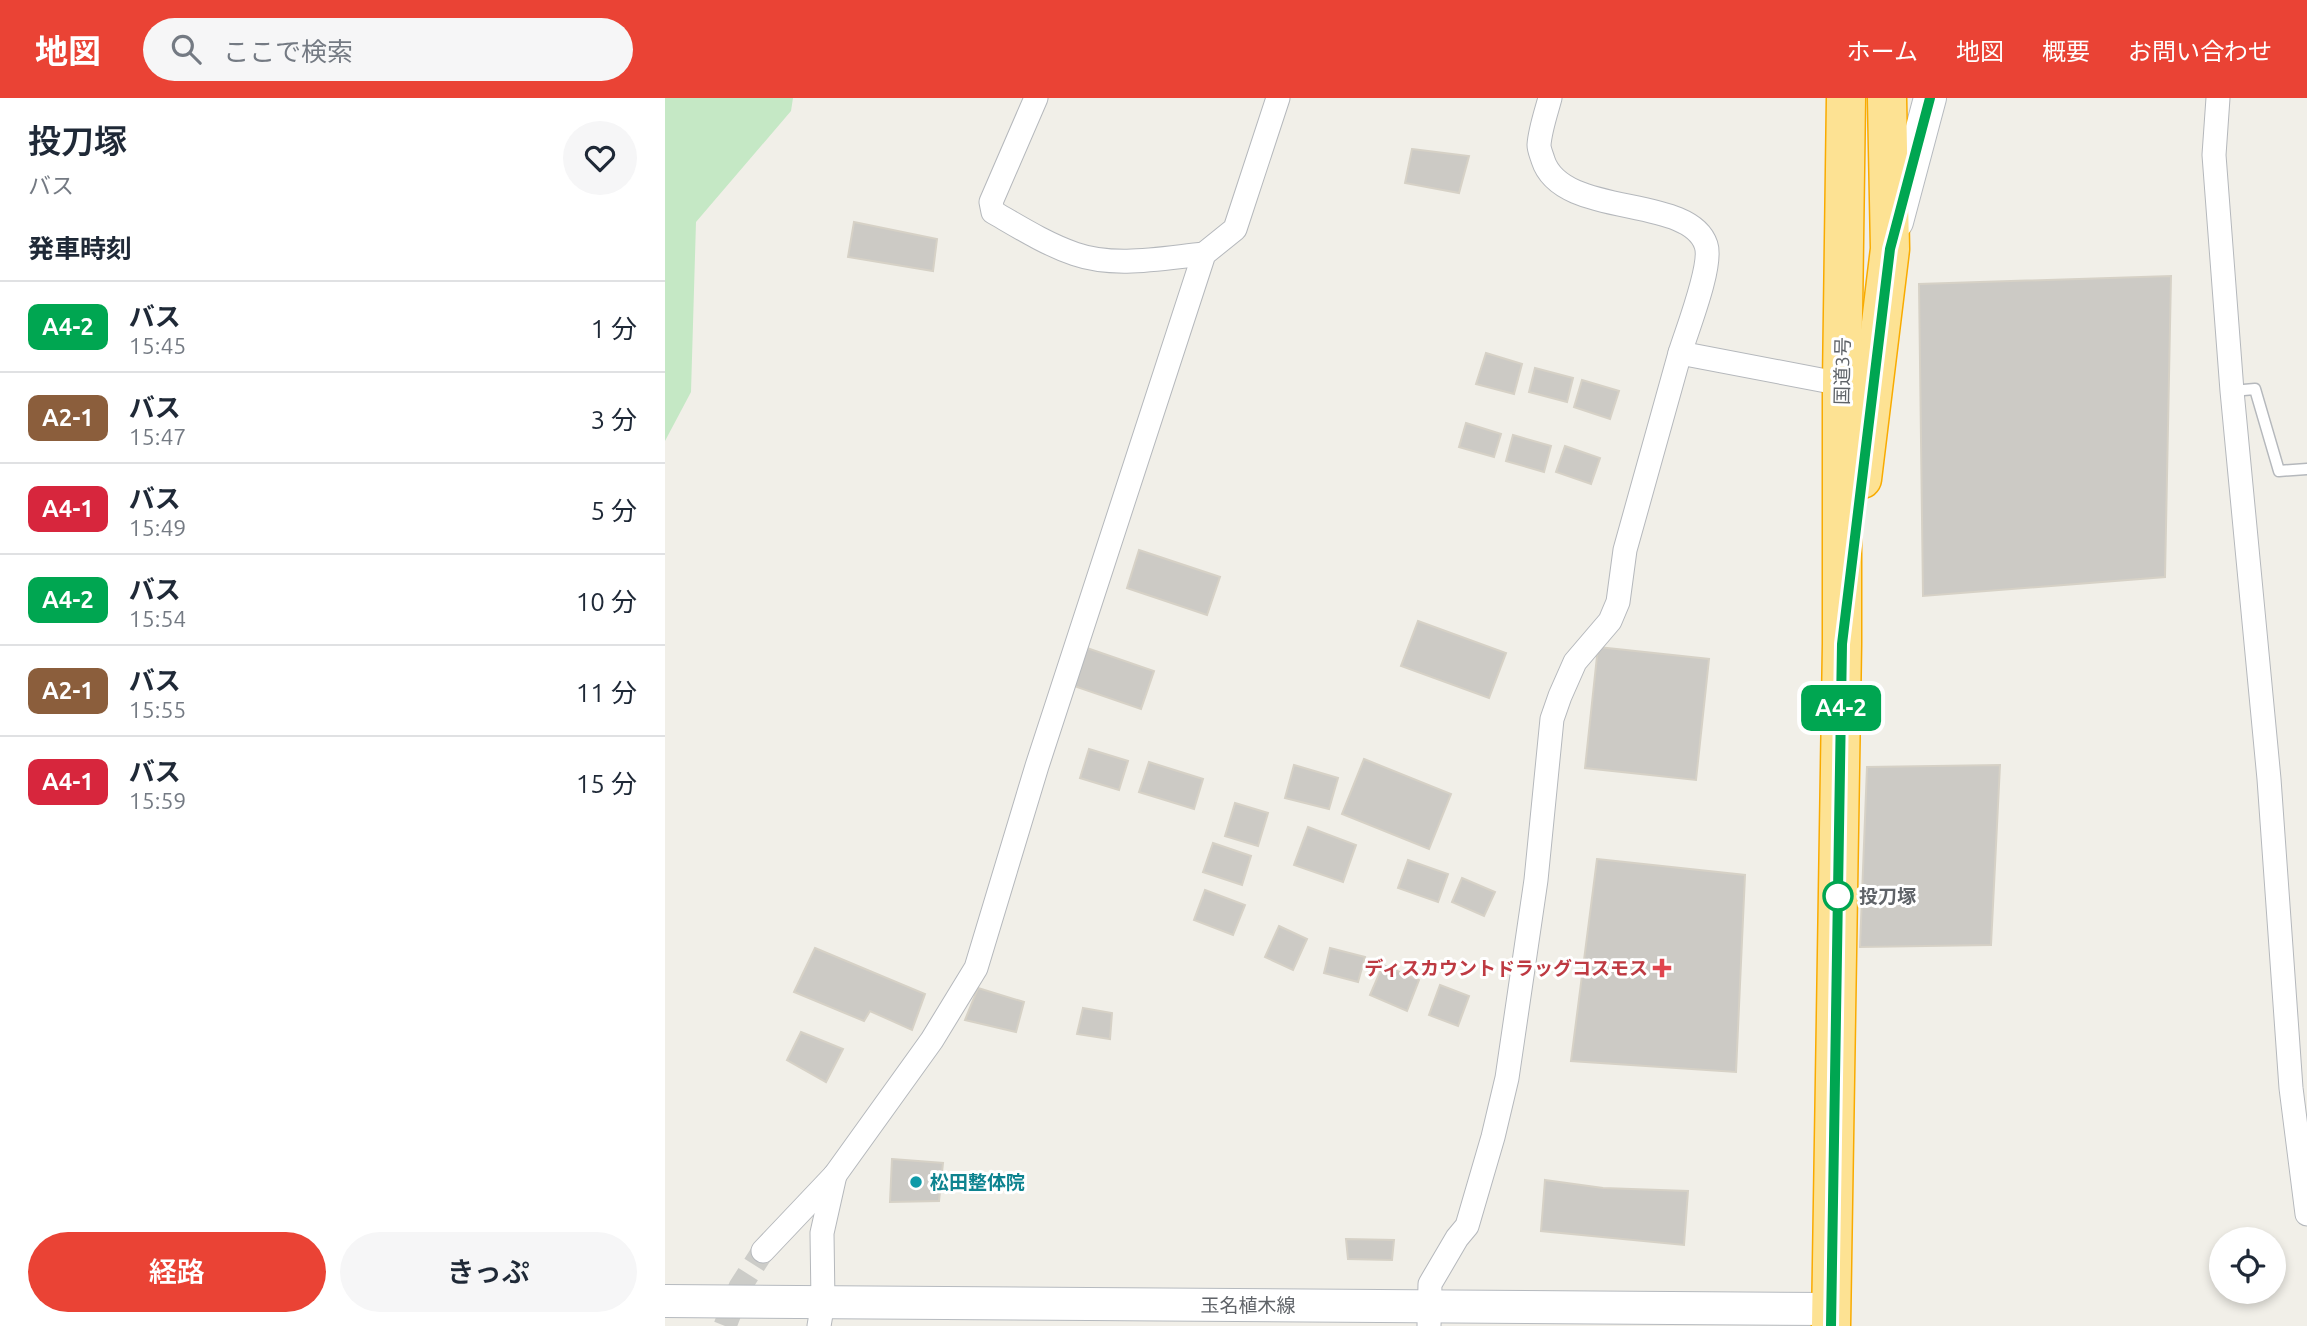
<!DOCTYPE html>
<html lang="ja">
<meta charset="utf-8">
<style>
:root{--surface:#fff;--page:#f6f6f7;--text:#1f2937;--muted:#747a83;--line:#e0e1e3;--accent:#ea4335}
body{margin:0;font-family:Ubuntu,"Noto Sans JP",sans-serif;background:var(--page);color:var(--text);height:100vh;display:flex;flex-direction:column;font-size:26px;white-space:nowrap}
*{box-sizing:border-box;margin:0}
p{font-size:23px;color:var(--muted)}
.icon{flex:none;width:38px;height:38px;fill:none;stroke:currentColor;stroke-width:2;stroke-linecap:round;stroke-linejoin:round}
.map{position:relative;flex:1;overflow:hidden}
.side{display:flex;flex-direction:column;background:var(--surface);width:665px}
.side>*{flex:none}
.badge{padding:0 14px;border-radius:10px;font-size:24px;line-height:46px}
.fabs{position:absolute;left:1544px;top:1129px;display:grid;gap:14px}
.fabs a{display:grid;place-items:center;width:77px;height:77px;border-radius:50%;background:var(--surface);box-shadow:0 4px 10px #0003;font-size:35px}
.map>.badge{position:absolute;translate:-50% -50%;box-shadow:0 0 0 4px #fff}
h2{padding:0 28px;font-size:26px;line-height:63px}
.round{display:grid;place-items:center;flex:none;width:74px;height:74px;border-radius:37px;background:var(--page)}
.head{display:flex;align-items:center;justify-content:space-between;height:119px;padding:0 28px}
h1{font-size:33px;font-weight:600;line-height:52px}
.action{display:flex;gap:14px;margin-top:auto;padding:14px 28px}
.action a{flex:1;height:80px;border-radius:42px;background:var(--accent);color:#fff;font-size:28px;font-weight:600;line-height:80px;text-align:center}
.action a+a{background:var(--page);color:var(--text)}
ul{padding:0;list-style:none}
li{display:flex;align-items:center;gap:21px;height:91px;padding:0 28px;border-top:2px solid var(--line)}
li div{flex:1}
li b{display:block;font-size:26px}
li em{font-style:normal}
li .badge{min-width:77px;font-weight:700;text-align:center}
header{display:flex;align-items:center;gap:42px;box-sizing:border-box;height:98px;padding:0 35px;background:var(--accent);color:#fff}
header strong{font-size:33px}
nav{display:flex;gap:38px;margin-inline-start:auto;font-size:24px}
.search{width:490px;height:63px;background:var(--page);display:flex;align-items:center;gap:18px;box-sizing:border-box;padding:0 24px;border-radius:38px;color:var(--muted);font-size:26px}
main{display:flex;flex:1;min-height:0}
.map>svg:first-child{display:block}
</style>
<header>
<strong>地図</strong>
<div class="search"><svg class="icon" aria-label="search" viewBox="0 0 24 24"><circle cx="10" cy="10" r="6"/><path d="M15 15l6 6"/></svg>ここで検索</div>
<nav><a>ホーム</a><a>地図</a><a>概要</a><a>お問い合わせ</a></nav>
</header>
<main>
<section class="side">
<div class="head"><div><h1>投刀塚</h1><p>バス</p></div><a class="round"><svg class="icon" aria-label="heart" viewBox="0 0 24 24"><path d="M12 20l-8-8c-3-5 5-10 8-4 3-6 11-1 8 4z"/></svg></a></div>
<h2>発車時刻</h2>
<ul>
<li><span class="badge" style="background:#00a651;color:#fff">A4-2</span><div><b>バス</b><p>15:45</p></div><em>1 分</em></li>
<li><span class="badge" style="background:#8b5e3c;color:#fff">A2-1</span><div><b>バス</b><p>15:47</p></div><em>3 分</em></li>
<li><span class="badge" style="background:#d7263d;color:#fff">A4-1</span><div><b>バス</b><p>15:49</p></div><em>5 分</em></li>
<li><span class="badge" style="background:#00a651;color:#fff">A4-2</span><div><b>バス</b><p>15:54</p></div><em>10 分</em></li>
<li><span class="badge" style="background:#8b5e3c;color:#fff">A2-1</span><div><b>バス</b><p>15:55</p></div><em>11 分</em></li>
<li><span class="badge" style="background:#d7263d;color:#fff">A4-1</span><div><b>バス</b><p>15:59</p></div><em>15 分</em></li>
</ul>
<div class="action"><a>経路</a><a>きっぷ</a></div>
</section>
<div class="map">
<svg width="1642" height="1228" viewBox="0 0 1642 1228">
<rect width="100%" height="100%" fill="#f1efe8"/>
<!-- green -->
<polygon fill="#c5e8c5" points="0,0 128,0 126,13 31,124 26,294 0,343"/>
<!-- building -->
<g fill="#cccac5" stroke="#d6d1c6" stroke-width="2">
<polygon points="747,51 804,58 794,95 740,85"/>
<polygon points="189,124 272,141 268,173 183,159"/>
<polygon points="1506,178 1500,479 1258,498 1254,186"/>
<polygon points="821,255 857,266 849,296 811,286"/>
<polygon points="870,270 908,280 902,304 864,294"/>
<polygon points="917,282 954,293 945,321 909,309"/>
<polygon points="801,325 836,336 829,359 794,349"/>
<polygon points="848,337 886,348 879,374 841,363"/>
<polygon points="900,348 935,360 926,386 891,374"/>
<polygon points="474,452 555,479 542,517 462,490"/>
<polygon points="753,523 841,555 824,600 736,568"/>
<polygon points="419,549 489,573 476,611 406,587"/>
<polygon points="933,549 1044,561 1031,682 920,670"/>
<polygon points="424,651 463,663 454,692 415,680"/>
<polygon points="699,661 786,696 764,751 677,716"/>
<polygon points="484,664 538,681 529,711 474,694"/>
<polygon points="629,667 673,680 664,711 620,700"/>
<polygon points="1335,667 1326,847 1195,849 1202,669"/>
<polygon points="570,705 603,715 593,748 560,738"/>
<polygon points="643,729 691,747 678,784 629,767"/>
<polygon points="548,745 586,758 577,787 538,774"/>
<polygon points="932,761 1080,777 1071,974 906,963"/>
<polygon points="743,762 783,776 773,804 733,790"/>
<polygon points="797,780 830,794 819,818 787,804"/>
<polygon points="540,792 580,807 568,837 529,822"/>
<polygon points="614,828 642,841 628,872 600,859"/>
<polygon points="150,850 260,896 247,932 205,913 199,923 129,894"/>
<polygon points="665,850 700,859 693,884 659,875"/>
<polygon points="718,867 754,882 742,913 705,897"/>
<polygon points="775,887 804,898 793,928 764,917"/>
<polygon points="313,890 359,904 351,934 300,922"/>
<polygon points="418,910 447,915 445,941 412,936"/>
<polygon points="136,934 178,951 161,984 122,962"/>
<polygon points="227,1061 278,1065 274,1103 225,1104"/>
<polygon points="880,1082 938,1090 1023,1093 1019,1147 876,1133"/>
<polygon points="681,1141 729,1142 727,1162 683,1161"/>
</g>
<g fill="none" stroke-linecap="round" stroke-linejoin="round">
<!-- street-tunnel -->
<polyline stroke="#ccccc8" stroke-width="23" stroke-dasharray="23 11" stroke-linecap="butt" points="60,1228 75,1189 98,1153"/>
<defs>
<polyline id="lane" points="1567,293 1590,291 1614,373 1642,371"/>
<g id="street">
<path d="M371,0l-45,104 2,10c26,15 53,32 82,42 40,14 88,4 129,0"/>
<path d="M885,0c-4,15 -10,32 -11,47 0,5 3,11 4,15 19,59 146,34 163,85 7,20 -19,85 -26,108l162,31"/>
<polyline points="1553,0 1549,57 1567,293 1604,681 1626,990 1642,1116"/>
<polyline points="98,1153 170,1077 267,942 311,870 372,668 539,156 570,131 613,0"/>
<polyline points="154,1228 158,1204 157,1135 170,1077"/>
<polyline points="764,1228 765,1186 792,1140 802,1128 828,1039 842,980 871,782 887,621 895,598 910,564 945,523 953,504 960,452 1015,255"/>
</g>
<g id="secondary">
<polyline points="1232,124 1265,0"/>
<polyline points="0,1203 1166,1211"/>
</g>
<g id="highway">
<polyline points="1197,381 1225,151 1222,0"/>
<polyline points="1166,1228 1177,546 1177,286 1181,0"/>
</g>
</defs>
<!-- lane casing -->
<use href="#lane" stroke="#b5b8bc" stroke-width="13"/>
<!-- street casing -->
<use href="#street" stroke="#b5b8bc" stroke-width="25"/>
<!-- secondary casing -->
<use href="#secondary" stroke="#b6babf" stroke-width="34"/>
<!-- highway casing -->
<use href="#highway" stroke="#f9ab00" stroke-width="41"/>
<!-- lane -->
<use href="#lane" stroke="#fff" stroke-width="10"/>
<!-- street -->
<use href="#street" stroke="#fff" stroke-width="23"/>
<!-- secondary -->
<use href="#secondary" stroke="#fff" stroke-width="32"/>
<!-- highway -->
<use href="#highway" stroke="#fde293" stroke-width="38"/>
</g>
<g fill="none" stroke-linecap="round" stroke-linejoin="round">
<defs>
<polyline id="line" points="1166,1228 1177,546 1225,151 1265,0"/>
</defs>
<!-- line casing -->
<use href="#line" stroke="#fff" stroke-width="16"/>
<!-- line -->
<use href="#line" stroke="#00a651" stroke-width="10"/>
</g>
<!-- markers -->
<circle fill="#fff" stroke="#00a651" stroke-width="3.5" cx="1173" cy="798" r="14"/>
<path fill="#e0444e" stroke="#fff" stroke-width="2.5" d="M993.5 859.5h7v7h7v7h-7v7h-7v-7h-7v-7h7z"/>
<circle fill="#0f9aa8" stroke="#fff" stroke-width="2.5" cx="251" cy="1084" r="7"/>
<g text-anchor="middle" stroke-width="6" stroke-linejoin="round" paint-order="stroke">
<!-- street labels -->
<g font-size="19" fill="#5f6368" stroke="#fff">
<text transform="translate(1177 273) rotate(-89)" y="7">国道3号</text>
<text x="583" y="1214">玉名植木線</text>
</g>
<!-- stop labels -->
<g font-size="19" font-weight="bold" fill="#5f6368" stroke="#fff" text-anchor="start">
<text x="1194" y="805">投刀塚</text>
</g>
<!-- health labels -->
<g font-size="19" font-weight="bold" fill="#be3a42" stroke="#fff" text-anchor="end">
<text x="983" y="877">ディスカウントドラッグコスモス</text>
</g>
<!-- culture labels -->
<g font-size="19" font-weight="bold" fill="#0d838f" stroke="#fff" text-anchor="start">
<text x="265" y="1091">松田整体院</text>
</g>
</g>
</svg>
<div class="fabs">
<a><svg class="icon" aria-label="locate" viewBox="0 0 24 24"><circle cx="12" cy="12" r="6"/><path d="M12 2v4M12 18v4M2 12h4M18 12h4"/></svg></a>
</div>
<b class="badge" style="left:1176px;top:610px;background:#00a651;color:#fff">A4-2</b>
</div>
</main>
